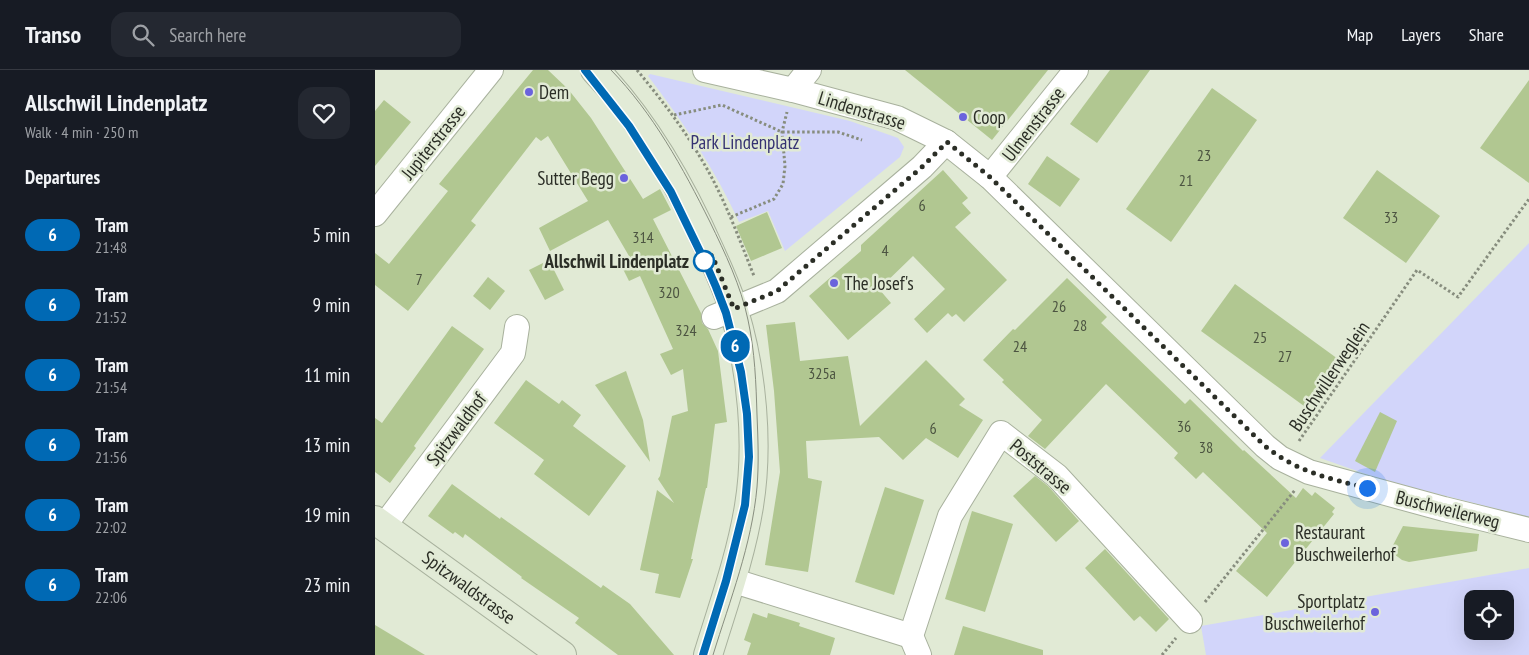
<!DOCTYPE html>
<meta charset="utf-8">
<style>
:root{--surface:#171b24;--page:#242831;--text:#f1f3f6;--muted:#9ea1a6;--line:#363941}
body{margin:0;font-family:"PT Sans Narrow",sans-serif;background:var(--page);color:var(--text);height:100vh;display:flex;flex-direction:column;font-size:19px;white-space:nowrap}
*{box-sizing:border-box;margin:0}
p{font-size:16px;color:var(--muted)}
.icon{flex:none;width:28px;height:28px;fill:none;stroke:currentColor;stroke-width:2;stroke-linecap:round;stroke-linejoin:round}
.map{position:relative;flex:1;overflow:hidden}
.panel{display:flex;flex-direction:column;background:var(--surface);width:375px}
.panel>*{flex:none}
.badge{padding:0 10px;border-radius:16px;font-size:18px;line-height:32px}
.tools{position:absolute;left:1089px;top:520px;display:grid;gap:10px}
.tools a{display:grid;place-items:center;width:50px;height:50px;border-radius:10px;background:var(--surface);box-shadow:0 5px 20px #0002;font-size:25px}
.you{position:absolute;width:25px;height:25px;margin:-12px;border:4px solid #fff;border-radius:50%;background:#1a73e8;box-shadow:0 0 0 8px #1a73e833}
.map>.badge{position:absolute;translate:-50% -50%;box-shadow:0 0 0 2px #fff}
h2{padding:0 25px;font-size:19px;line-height:45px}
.round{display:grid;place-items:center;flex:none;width:52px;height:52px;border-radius:15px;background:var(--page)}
.head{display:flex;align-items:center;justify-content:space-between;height:85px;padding:0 25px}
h1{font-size:24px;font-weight:700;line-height:38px}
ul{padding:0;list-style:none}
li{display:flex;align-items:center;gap:15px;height:70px;padding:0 25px}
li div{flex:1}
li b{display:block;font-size:19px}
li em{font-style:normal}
li .badge{min-width:55px;font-weight:700;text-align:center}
header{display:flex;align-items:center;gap:30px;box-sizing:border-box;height:70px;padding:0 25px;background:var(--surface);border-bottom:1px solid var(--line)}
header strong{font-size:24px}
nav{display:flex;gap:28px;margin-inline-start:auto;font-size:18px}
.search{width:350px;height:45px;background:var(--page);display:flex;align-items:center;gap:12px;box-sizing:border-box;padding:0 18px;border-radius:15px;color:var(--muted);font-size:19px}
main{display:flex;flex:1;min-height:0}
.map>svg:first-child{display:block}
</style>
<header>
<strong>Transo</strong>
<div class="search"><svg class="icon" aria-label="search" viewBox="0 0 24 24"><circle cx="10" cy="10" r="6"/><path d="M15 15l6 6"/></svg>Search here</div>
<nav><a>Map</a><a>Layers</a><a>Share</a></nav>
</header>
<main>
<section class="panel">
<div class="head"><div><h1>Allschwil Lindenplatz</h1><p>Walk · 4 min · 250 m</p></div><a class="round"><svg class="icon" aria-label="heart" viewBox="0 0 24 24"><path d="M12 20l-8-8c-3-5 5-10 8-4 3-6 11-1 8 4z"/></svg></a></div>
<h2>Departures</h2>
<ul>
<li><span class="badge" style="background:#0069b4;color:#fff">6</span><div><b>Tram</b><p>21:48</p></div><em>5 min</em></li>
<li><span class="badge" style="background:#0069b4;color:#fff">6</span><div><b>Tram</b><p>21:52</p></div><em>9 min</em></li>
<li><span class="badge" style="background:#0069b4;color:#fff">6</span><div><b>Tram</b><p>21:54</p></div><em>11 min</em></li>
<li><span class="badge" style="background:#0069b4;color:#fff">6</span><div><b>Tram</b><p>21:56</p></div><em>13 min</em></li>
<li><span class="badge" style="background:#0069b4;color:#fff">6</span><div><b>Tram</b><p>22:02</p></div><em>19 min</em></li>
<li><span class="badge" style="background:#0069b4;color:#fff">6</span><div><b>Tram</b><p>22:06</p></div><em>23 min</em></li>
</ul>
</section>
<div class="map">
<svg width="1154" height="585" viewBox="0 0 1154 585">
<rect width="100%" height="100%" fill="#e1ead5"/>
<!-- green -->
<g fill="#d2d5fa" fill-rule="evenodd">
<path d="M275,4l200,47 48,17 6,9 -4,10 -115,94 -17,-40 -29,11c-24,-53 -56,-100 -91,-146z"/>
<polygon points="1154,173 1154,447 1008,410 945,388"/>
<path d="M1154,498v87h-323l-5,-29zM1098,529h32v32h-32z"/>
</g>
<!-- building -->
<g fill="#b1c791">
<polygon points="158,0 173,0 193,19 216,48 268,129 285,119 296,140 278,149 326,243 327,253 333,259 343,281 352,352 340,354 332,418 331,418 316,489 318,489 305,528 280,523 284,504 265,500 282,420 299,433 283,409 285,406 297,346 313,341 308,299 296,305 285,284 298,279 265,206 254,211 244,191 254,186 233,150 175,181 164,158 213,131 173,66 166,71 161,67 96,151 101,155 33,241 0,215 0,183 14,194 73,121 64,114"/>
<polygon points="530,0 673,0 617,70"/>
<polygon points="735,0 775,0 722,73 695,54"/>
<polygon points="1154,10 1154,113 1105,78"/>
<polygon points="837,18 882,50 796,172 751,139"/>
<polygon points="9,30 36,52 0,96 0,41"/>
<polygon points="672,86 705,109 685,137 653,114"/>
<polygon points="568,100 593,128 587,133 596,143 580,157 632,210 589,252 581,244 577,247 573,243 552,263 539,249 570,219 538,186 504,219 516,233 473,270 434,226 486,181 486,175"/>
<polygon points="1002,100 1065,146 1031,193 968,148"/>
<polygon points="392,142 407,178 376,191 361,156"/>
<polygon points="174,190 189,220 170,230 154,200"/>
<polygon points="113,207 130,221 115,240 98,226"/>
<polygon points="692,208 732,247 726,253 810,334 815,329 868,381 869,380 921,428 928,418 937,426 940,422 960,438 957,442 959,444 892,527 861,501 892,463 828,402 821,409 799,388 803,383 731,314 670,379 653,366 667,350 627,312 629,310 608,290 638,259 640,260"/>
<polygon points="860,214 963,289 929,336 826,261"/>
<polygon points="420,252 425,291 473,286 485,356 551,290 590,329 584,335 608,350 583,388 551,368 528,390 504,367 431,371 433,408 447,411 433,502 390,495 405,402 399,321 391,255"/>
<polygon points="77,256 109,279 39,376 41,378 15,413 0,402 0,348 7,353"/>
<polygon points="251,301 268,350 275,392 220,315"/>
<polygon points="151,310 184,334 187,330 206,345 198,356 251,396 214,446 159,404 169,390 119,353"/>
<polygon points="1005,342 1022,351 1000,402 980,391"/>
<polygon points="660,406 673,416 704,451 681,472 638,426"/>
<polygon points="77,414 125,449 126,447 226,518 228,515 255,534 299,585 243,585 200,553 204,548 146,508 147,507 90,464 88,468 80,462 78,464 53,446"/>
<polygon points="510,417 549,430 519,525 480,512"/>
<polygon points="597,441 638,454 610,542 570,529"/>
<polygon points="1028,456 1104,464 1102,481 1034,492 1027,490 1015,481"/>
<polygon points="730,479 794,549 781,562 765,546 759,551 710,498"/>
<polygon points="378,543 392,548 393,543 425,553 424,556 460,568 455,585 372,585 376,573 369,570"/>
<polygon points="0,555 50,585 0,585"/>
<polygon points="588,556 668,580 668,585 579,585"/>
</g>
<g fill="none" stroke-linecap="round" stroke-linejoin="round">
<defs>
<g id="street">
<polyline points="330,0 418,20 522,48 571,72 615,107 890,376 905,388 934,402 1069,439 1154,460"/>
<polyline points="418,20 434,0"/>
<polyline points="615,107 701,0"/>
<polyline points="0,144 116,0"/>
<polyline points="339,247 402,221 547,97 571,72"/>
<polyline points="9,456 138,283 142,257"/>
<polyline points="356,510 536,566 575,446 626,363 682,406 815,551"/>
<polyline points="536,566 544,585"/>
</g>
<g id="secondary">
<path d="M220,0c50,52 86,115 115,181 9,20 18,39 24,60 18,59 25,134 15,195 -8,50 -26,100 -41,149"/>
<polyline points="0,450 187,585"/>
</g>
</defs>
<!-- street casing -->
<use href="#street" stroke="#a8b19d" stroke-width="26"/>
<!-- secondary casing -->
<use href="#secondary" stroke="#a8b19d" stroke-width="30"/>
<!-- path -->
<g stroke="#878d7e" stroke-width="3" stroke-dasharray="2.5 2.5" stroke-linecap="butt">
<path d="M262,0c23,28 45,56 63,87 23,37 38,79 54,119"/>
<polyline points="299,45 347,35 407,62 463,62 487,70"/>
<polyline points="356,147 399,129 408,114 410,96 407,62 412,42"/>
<polyline points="924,371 1042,200 1083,227 1154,129"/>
<polyline points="830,532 920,420"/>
<polyline points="787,585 801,568"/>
</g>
<!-- street -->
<use href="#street" stroke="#fff" stroke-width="24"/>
<!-- secondary -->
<use href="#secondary" stroke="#e2ebd7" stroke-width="28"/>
<!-- tram -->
<g stroke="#888e7f" stroke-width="1">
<path d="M210,0c14,19 31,37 44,57 24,33 43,68 61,104 13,27 25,53 35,80 21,61 29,130 19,194 -7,51 -26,101 -41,150"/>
<path d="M236,0c42,43 72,98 99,152 15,31 31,64 38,98 7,32 8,63 9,95 1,24 2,48 0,72 -5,57 -27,113 -44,168"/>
</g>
</g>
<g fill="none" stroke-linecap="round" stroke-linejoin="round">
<defs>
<polyline id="line" points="210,0 254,56 296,122 331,194 341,217 351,243 366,302 372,344 374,387 370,435 351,511 328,585"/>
</defs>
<!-- line casing -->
<use href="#line" stroke="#fff" stroke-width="11"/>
<!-- line -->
<use href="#line" stroke="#0069b4" stroke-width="8"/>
<!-- walk -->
<path stroke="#2b2e26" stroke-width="5" stroke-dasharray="0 9" d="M329,191l8,-6 22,54 43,-18 145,-124 25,-25 43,35 275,269c32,26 63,32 102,42"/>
</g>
<!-- markers -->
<g fill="#6b63dd" stroke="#e1ead5" stroke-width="2">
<circle cx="154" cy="22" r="5"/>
<circle cx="588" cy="47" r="5"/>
<circle cx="249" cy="108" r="5"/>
<circle cx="459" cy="213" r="5"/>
<circle cx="910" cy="473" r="5"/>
<circle cx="1000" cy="542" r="5"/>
</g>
<circle fill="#fff" stroke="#0069b4" stroke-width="2.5" cx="329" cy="191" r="10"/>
<g text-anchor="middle" stroke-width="5" stroke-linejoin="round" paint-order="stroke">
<!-- number labels -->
<g font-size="16" fill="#4c5441">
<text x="829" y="91">23</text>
<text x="811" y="116">21</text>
<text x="547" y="141">6</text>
<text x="1016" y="153">33</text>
<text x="268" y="173">314</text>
<text x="510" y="186">4</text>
<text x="44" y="215">7</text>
<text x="294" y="228">320</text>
<text x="684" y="242">26</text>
<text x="705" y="261">28</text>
<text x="311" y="266">324</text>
<text x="885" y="273">25</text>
<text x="645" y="282">24</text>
<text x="910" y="292">27</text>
<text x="447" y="309">325a</text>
<text x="809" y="362">36</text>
<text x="558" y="364">6</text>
<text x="831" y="383">38</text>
</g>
<!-- poi labels -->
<g font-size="19" fill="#2b2e26" stroke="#e1ead5" text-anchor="start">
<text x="164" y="29">Dem</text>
<text x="598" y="54">Coop</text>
<text x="239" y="115" text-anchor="end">Sutter Begg</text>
<text x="469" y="220">The Josef's</text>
<text x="920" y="469">Restaurant<tspan x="920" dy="22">Buschweilerhof</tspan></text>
<text x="990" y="538" text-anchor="end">Sportplatz<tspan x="990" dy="22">Buschweilerhof</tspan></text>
</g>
<!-- street labels -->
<g font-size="19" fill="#2b2e26" stroke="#e1ead5">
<text transform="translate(487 40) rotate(17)" y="7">Lindenstrasse</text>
<text transform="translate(658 54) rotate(-52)" y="7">Ulmenstrasse</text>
<text transform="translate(58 72) rotate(-51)" y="7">Jupiterstrasse</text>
<text transform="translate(954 306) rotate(-56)" y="7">Buschwillerweglein</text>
<text transform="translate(81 359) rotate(-53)" y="7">Spitzwaldhof</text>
<text transform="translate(666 396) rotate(40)" y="7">Poststrasse</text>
<text transform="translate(1073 439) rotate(14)" y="7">Buschweilerweg</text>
<text transform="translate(94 517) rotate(36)" y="7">Spitzwaldstrasse</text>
</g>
<!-- park labels -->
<g font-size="19" fill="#353272" stroke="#e1ead5">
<text x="370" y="79">Park Lindenplatz</text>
</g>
<!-- stop labels -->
<g font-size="19" font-weight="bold" fill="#2b2e26" stroke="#e1ead5" text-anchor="end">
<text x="314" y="198">Allschwil Lindenplatz</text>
</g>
</g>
</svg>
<div class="tools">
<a><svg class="icon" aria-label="locate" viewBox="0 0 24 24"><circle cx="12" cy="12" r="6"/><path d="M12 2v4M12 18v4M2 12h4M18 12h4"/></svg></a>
</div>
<div class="you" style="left:992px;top:418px"></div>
<b class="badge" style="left:360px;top:276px;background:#0069b4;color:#fff">6</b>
</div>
</main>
